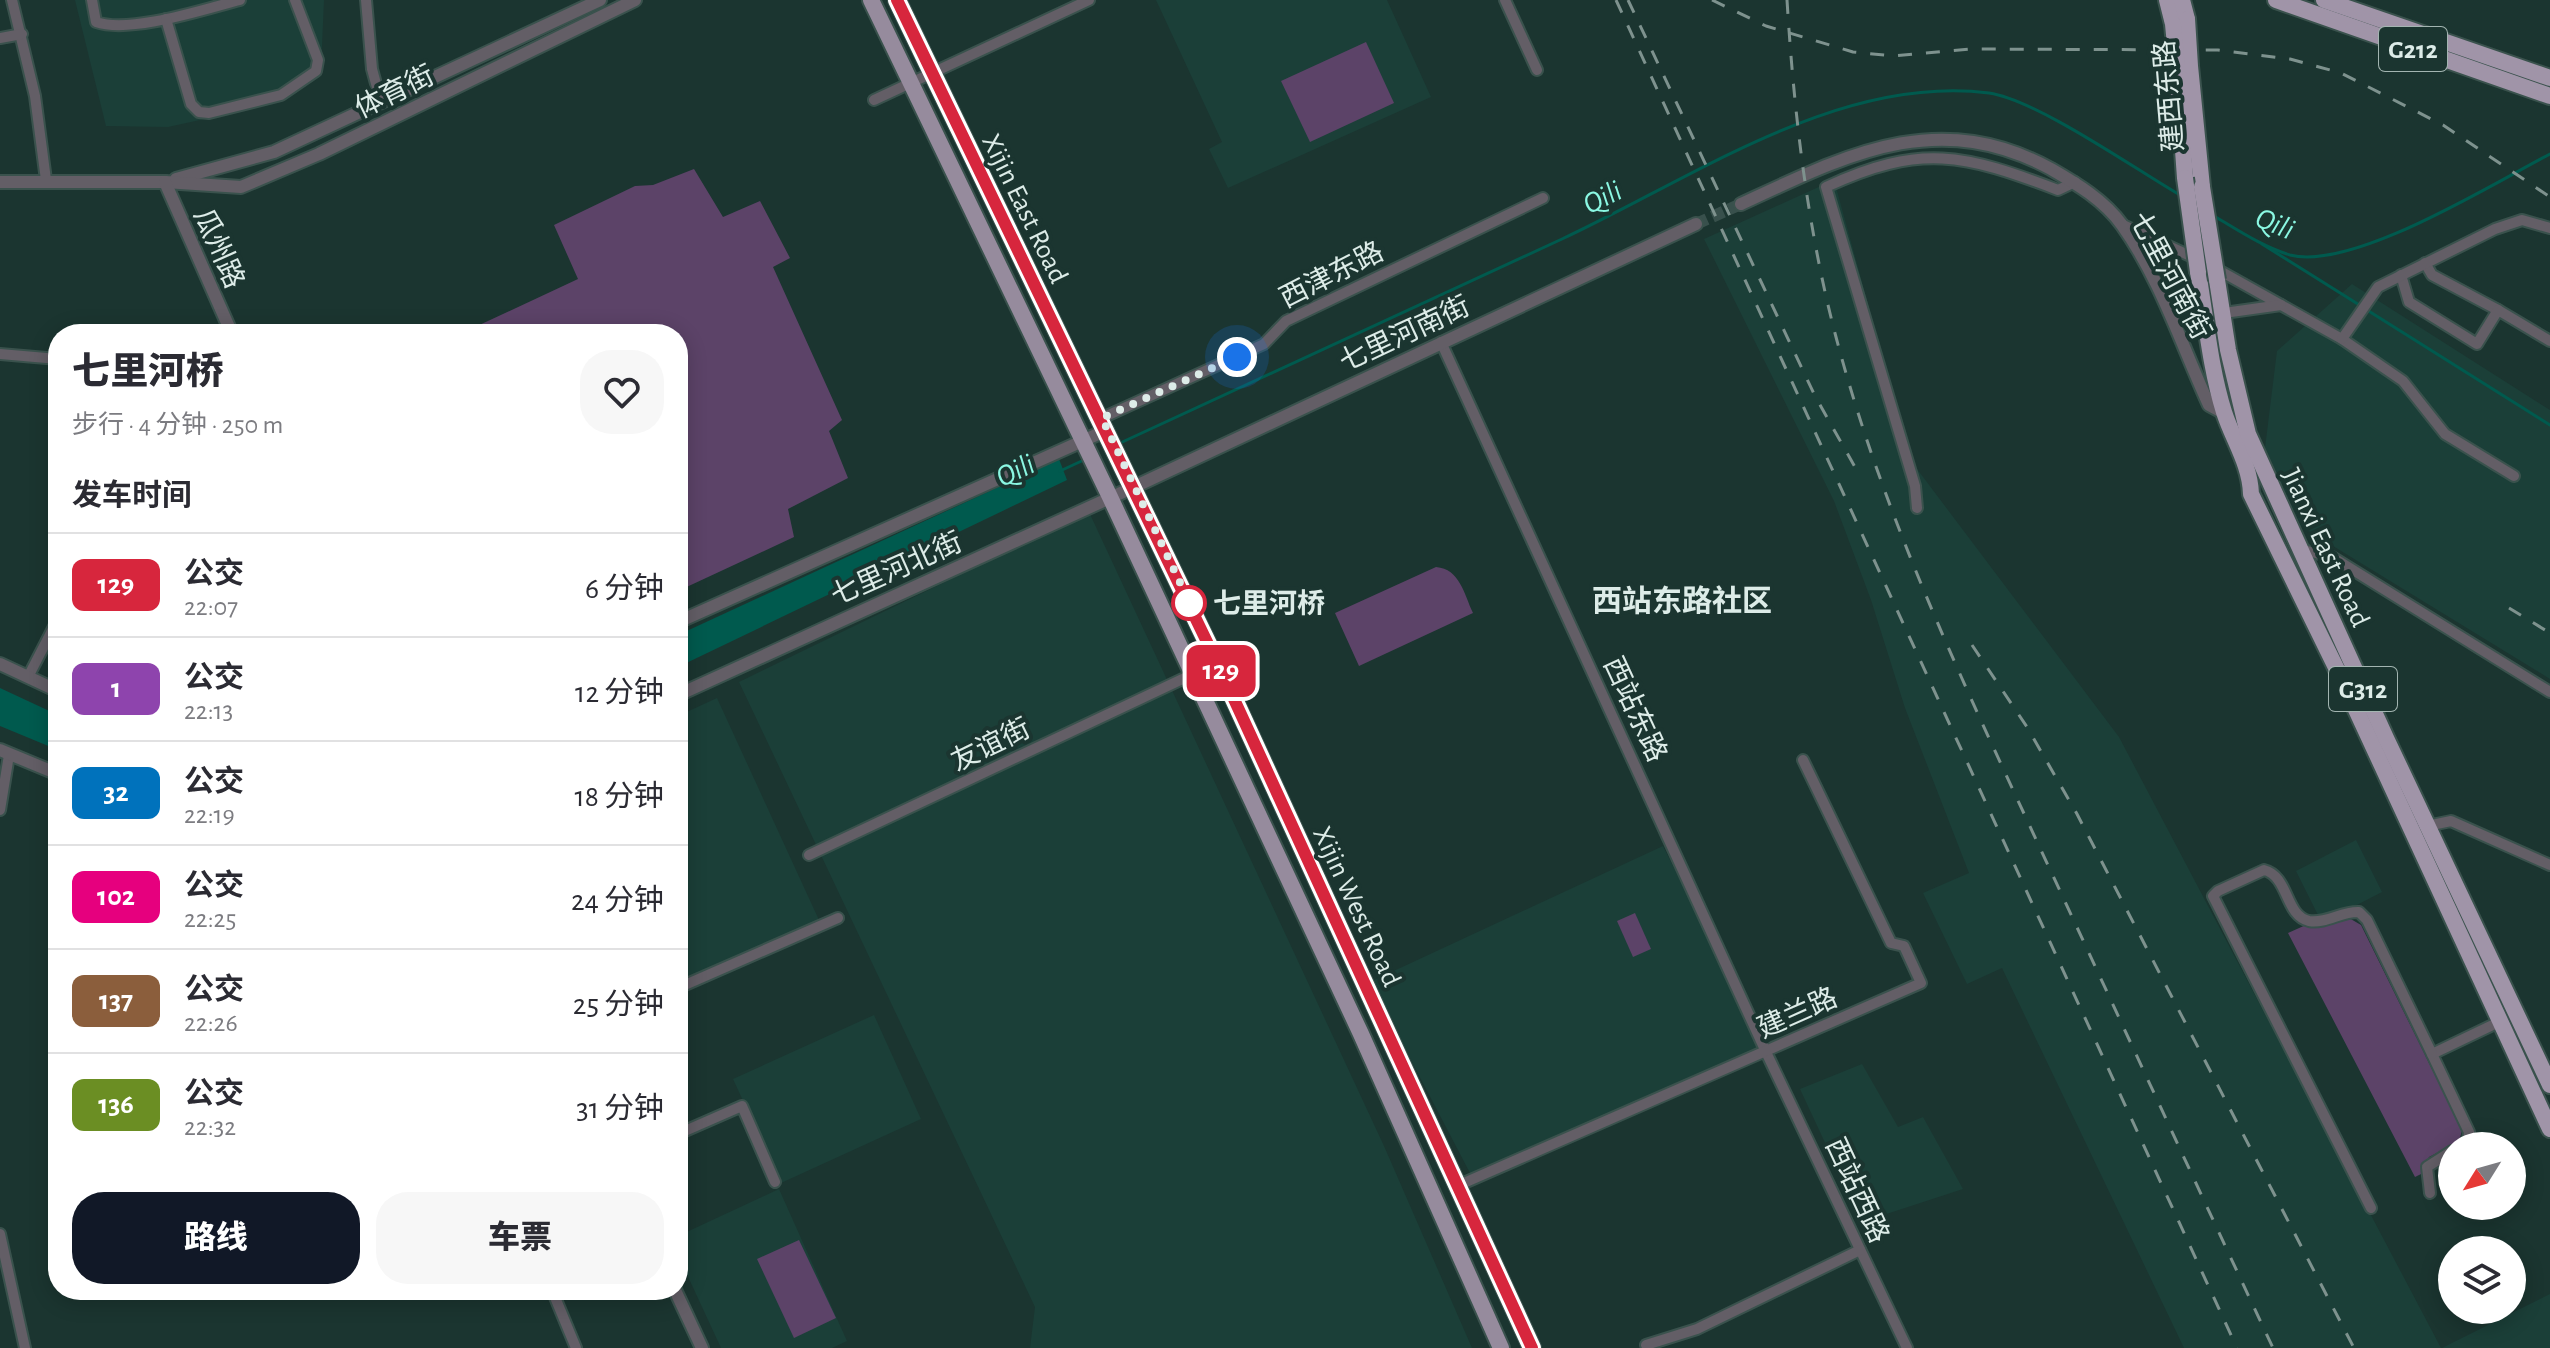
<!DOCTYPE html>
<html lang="zh">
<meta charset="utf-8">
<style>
:root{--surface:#fff;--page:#f7f7f7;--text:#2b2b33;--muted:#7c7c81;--line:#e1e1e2;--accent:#111827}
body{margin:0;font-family:"Alegreya Sans","Noto Sans SC",sans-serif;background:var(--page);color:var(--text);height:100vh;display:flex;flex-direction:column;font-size:30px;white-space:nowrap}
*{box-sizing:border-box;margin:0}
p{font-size:26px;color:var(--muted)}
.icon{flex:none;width:44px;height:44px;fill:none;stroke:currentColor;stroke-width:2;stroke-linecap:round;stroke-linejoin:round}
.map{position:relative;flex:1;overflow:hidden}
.side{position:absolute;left:48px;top:324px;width:640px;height:976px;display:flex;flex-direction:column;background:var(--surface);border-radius:32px;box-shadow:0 4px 20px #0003}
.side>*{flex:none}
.badge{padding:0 16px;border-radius:12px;font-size:28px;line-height:52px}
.needle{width:52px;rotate:233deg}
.controls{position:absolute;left:2438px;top:1132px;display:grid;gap:16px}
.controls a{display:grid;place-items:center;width:88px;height:88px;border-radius:50%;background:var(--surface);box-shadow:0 4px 20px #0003;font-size:40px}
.you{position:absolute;width:40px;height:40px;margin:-20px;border:6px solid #fff;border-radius:50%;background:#1a73e8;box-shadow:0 0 0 12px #1a73e833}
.map>.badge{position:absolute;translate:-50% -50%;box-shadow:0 0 0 4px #fff}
h2{padding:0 24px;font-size:30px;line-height:72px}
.round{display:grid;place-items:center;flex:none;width:84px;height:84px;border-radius:32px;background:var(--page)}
.summary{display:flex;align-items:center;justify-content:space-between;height:136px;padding:0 24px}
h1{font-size:38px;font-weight:800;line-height:60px}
.button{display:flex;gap:16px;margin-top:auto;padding:16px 24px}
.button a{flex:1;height:92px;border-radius:32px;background:var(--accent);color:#fff;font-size:32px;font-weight:800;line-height:92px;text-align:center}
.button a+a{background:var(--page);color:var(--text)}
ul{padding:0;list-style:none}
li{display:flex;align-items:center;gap:24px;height:104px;padding:0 24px;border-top:2px solid var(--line)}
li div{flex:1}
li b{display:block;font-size:30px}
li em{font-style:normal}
li .badge{min-width:88px;font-weight:700;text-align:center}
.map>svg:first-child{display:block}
</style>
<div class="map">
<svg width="2550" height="1348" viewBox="0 0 2550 1348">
<rect width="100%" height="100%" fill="#1b3530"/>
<!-- built -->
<g fill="#1b3f38">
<polygon points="75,0 324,0 321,69 273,104 168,127 106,126"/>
<polygon points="1156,0 1387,0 1431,97 1228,188 1209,149 1222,142"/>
<polygon points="1834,180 1911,461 2119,737 2441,1348 2184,1348 2002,968 1967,984 1923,893 1969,873 1905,708 1871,600 1834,501 1704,239"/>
<polygon points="2352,284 2550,410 2550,679 2302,527 2265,448 2277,351"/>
<polygon points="1089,512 1384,1146 1472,1348 1030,1348 1035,1307 739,682"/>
<polygon points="717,698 819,920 678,983 678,716"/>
<polygon points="2356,840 2382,892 2322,923 2296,871"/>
<polygon points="1663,846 1766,1052 1470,1173 1370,982"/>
<polygon points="874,1015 921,1119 781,1183 733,1079"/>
<polygon points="1862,1064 1898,1127 1923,1117 1963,1189 1862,1222 1800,1089"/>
<polygon points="779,1189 847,1341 832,1348 721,1348 678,1255 678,1236"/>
<polygon points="2550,1294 2550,1348 2442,1348"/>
</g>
<!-- green -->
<g fill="#5c4368">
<polygon points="1366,42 1394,103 1310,142 1281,81"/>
<polygon points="694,169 723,217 760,201 790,258 773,267 842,420 829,431 848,478 788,509 794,537 678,591 678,334 460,334 578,279 554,225 635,186 653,185"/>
<path d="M1436,567c24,2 28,27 37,46l-114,53 -24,-53z"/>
<polygon points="2337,911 2361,925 2462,1130 2459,1142 2429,1157 2421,1174 2415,1177 2288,933"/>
<polygon points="1635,913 1651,949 1633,957 1617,921"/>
<polygon points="799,1240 836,1318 794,1338 757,1259"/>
</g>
<!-- water -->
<g fill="#005a4e">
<polygon points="1059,459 1067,480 678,667 678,635"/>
<polygon points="0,688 58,715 58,750 0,726"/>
</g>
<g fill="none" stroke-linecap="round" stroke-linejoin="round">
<!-- stream -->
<g stroke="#005a4e" stroke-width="3">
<path d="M2214,216c24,14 49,31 76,39 63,16 202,-71 260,-101"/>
<polyline points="2262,244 2361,306"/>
<polyline points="2367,310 2550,425"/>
<path d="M1118,444c148,-68 296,-136 444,-205 131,-61 277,-165 427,-146 48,7 146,76 191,102"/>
<polyline points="1060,471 1086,459"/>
</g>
<!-- tertiary-tunnel -->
<polyline stroke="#38504c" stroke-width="12" stroke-dasharray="12 6" stroke-linecap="butt" points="1696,224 1741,204"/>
<defs>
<g id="minor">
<polyline points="12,0 35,96 46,180"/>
<path d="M92,0l4,22c34,12 109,-13 144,-22"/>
<polyline points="366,0 372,69 381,102"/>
<polyline points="1505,0 1537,70"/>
<polyline points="166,19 191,104 199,112 209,113 281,95 316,71 318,60 295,0"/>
<polyline points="0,38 22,34"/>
<polyline points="874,100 1089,0"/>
<polyline points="2121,224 2199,260"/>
<polyline points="2425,263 2432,275 2498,310"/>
<polyline points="2213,267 2342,339 2403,381 2445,434 2514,476"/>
<polyline points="2401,275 2409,302 2477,344 2498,310 2550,341"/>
<polyline points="2224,313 2281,305"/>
<polyline points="2342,339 2378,287 2495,229 2522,220 2550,228"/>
<polyline points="1441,342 1766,1052 1907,1348"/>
<polyline points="0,354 58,359"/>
<polyline points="1102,418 1264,344 1286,321 1543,198"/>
<path d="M1917,508l-2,-22 -89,-299c95,-44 138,-33 232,3l17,-8"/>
<polyline points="2299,549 2332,557 2550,692"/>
<polyline points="28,677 58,619"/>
<polyline points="0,810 9,755"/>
<polyline points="2427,826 2451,821 2550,865"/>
<polyline points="809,855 1191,675"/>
<polyline points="678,988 838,918"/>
<polyline points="678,1134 742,1106 775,1182"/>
<polyline points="2462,1146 2468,1140 2469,1132 2432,1054 2499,1022"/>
<polyline points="1457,1186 1921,983 1904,946 1891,943 1803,760"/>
<polyline points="2430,1193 2427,1167 2452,1151"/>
<path d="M2371,1208l-158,-312 5,-5 46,-21c25,6 21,46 45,51 17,3 33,-10 50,-9l8,8 65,134"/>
<polyline points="0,1234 25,1348"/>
<polyline points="552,1290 576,1348"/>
<polyline points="1646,1345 1697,1329 1860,1250"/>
</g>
<g id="tertiary">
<polyline points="176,179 274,152 600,0"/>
<polyline points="0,182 165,182 241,187 319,154 635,0"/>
<polyline points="165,182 232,334"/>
<path d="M1741,204c106,-49 196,-97 310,-35 26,15 53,31 71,56 38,53 60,121 87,180l15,8"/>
<polyline points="678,622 1107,430"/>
<polyline points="0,664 58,691"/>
<polyline points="678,695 1134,487 1696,224"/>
<polyline points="0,750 58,774"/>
<polyline points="675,1290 702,1348"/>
</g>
<g id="primary">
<polyline points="871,0 1110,497 1361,1034 1501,1348"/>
<polyline points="897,0 1222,673 1532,1348"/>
</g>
<g id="trunk">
<polyline points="2167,0 2173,24"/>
<polyline points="2182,0 2187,19"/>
<polyline points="2276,0 2550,96"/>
<polyline points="2324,0 2550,78"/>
<polyline points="2177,66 2185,178"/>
<polyline points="2190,66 2202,187"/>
<path d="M2198,272c8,47 12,95 26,140 9,28 26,52 27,82l95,194 204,441"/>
<polyline points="2217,280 2228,350 2248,434 2386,738 2550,1085"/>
</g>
</defs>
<!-- minor casing -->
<use href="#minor" stroke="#3a524d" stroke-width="14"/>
<!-- tertiary casing -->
<use href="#tertiary" stroke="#3a524d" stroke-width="16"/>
<!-- primary casing -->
<use href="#primary" stroke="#3a524d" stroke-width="20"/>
<!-- trunk casing -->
<use href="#trunk" stroke="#3a524d" stroke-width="20"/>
<!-- minor -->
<use href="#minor" stroke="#635e66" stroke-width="10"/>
<!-- tertiary -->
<use href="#tertiary" stroke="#635e66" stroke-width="12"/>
<!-- primary -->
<use href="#primary" stroke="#968b9d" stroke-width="16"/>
<!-- trunk -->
<use href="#trunk" stroke="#a094a8" stroke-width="16"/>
<!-- rail -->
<g stroke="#7e928e" stroke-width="3" stroke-dasharray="14 14" stroke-linecap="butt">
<polyline points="1616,0 2237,1348"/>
<polyline points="1628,0 1815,396 1860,476"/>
<polyline points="1712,0 1766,26 1853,52 1893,56 1970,49 2218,50 2290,59 2341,73 2443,125 2550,197"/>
<path d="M1787,0c7,113 20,227 49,337 47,179 127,345 204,511 78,167 155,334 233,500"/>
<polyline points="2509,608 2550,633"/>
<polyline points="1972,645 2027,727 2077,814 2354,1348"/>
</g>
<defs>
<g id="trunk-bridge">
<polyline points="2187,19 2190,66"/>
<polyline points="2173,24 2177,66"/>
<polyline points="2185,178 2198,272"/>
<polyline points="2202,187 2217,280"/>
</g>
</defs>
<!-- trunk-bridge casing -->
<use href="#trunk-bridge" stroke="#3a524d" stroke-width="20" stroke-linecap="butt"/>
<!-- trunk-bridge -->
<use href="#trunk-bridge" stroke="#a094a8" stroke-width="16"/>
</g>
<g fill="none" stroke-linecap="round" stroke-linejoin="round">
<defs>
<polyline id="line" points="897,0 1222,673 1532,1348"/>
</defs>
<!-- line casing -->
<use href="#line" stroke="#fff" stroke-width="18"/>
<!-- line -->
<use href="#line" stroke="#d7263d" stroke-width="12"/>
<!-- walk -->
<polyline stroke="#ddece8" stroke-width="8" stroke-dasharray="0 14.4" points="1189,603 1194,612 1102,418 1237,357"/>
</g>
<!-- markers -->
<circle fill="#fff" stroke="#d7263d" stroke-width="4" cx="1189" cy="603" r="16"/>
<g text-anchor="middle" stroke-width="8" stroke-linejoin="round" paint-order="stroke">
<!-- shield labels -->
<g fill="#1b3530" stroke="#a3b5b1" stroke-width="2">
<rect x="2379" y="27" width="68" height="44" rx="6"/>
<rect x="2329" y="667" width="68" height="44" rx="6"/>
</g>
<g font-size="26" font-weight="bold" fill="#ddece8">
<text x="2413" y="58">G212</text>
<text x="2363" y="698">G312</text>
</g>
<!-- street labels -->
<g font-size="28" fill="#ddece8" stroke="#1b3530">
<text transform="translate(394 91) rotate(-26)" y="10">体育街</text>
<text transform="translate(2168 96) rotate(-95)" y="10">建西东路</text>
<text transform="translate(1026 208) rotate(64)" y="10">Xijin East Road</text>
<text transform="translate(220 248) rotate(66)" y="10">瓜州路</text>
<text transform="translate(1331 274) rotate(-27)" y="10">西津东路</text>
<text transform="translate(2171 275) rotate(62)" y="10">七里河南街</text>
<text transform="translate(1404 333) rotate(-25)" y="10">七里河南街</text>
<text transform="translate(2327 547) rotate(65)" y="10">Jianxi East Road</text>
<text transform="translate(896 568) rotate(-24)" y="10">七里河北街</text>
<text transform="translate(1636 709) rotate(65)" y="10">西站东路</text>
<text transform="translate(990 744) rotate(-26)" y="10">友谊街</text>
<text transform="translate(1358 906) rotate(65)" y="10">Xijin West Road</text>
<text transform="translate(1797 1012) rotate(-24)" y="10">建兰路</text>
<text transform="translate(1858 1190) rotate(65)" y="10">西站西路</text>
</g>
<!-- stop labels -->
<g font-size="28" font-weight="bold" fill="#ddece8" stroke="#1b3530" text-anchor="start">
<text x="1213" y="613">七里河桥</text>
</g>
<!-- water labels -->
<g font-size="30" font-style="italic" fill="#8bf8e3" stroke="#1b3530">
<text transform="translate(1602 197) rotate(-26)" y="10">Qili</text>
<text transform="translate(2275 223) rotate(23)" y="10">Qili</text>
<text transform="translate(1015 470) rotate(-25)" y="10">Qili</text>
</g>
<!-- neighbourhood labels -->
<g font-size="30" font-weight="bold" fill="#ddece8" stroke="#1b3530">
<text x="1682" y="611">西站东路社区</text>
</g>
</g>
</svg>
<div class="controls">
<a><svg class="needle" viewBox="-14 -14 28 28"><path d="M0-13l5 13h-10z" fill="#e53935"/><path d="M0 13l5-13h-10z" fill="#7c7c81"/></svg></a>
<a><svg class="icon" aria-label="layers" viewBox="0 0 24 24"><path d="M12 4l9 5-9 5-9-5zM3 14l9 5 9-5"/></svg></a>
</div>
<div class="you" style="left:1237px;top:357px"></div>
<b class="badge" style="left:1221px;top:671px;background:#d7263d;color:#fff">129</b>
<section class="side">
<div class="summary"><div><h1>七里河桥</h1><p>步行 · 4 分钟 · 250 m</p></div><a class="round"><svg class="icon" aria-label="heart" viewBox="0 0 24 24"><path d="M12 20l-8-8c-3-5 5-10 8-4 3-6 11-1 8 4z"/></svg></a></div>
<h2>发车时间</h2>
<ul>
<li><span class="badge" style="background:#d7263d;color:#fff">129</span><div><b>公交</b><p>22:07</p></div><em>6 分钟</em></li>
<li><span class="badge" style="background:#8e44ad;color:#fff">1</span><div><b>公交</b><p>22:13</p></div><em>12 分钟</em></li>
<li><span class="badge" style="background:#0072bc;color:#fff">32</span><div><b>公交</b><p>22:19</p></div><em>18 分钟</em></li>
<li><span class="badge" style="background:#e6007e;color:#fff">102</span><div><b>公交</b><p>22:25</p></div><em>24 分钟</em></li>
<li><span class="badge" style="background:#8b5e3c;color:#fff">137</span><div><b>公交</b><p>22:26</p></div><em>25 分钟</em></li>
<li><span class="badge" style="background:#6b8e23;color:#fff">136</span><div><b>公交</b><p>22:32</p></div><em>31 分钟</em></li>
</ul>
<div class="button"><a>路线</a><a>车票</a></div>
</section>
</div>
